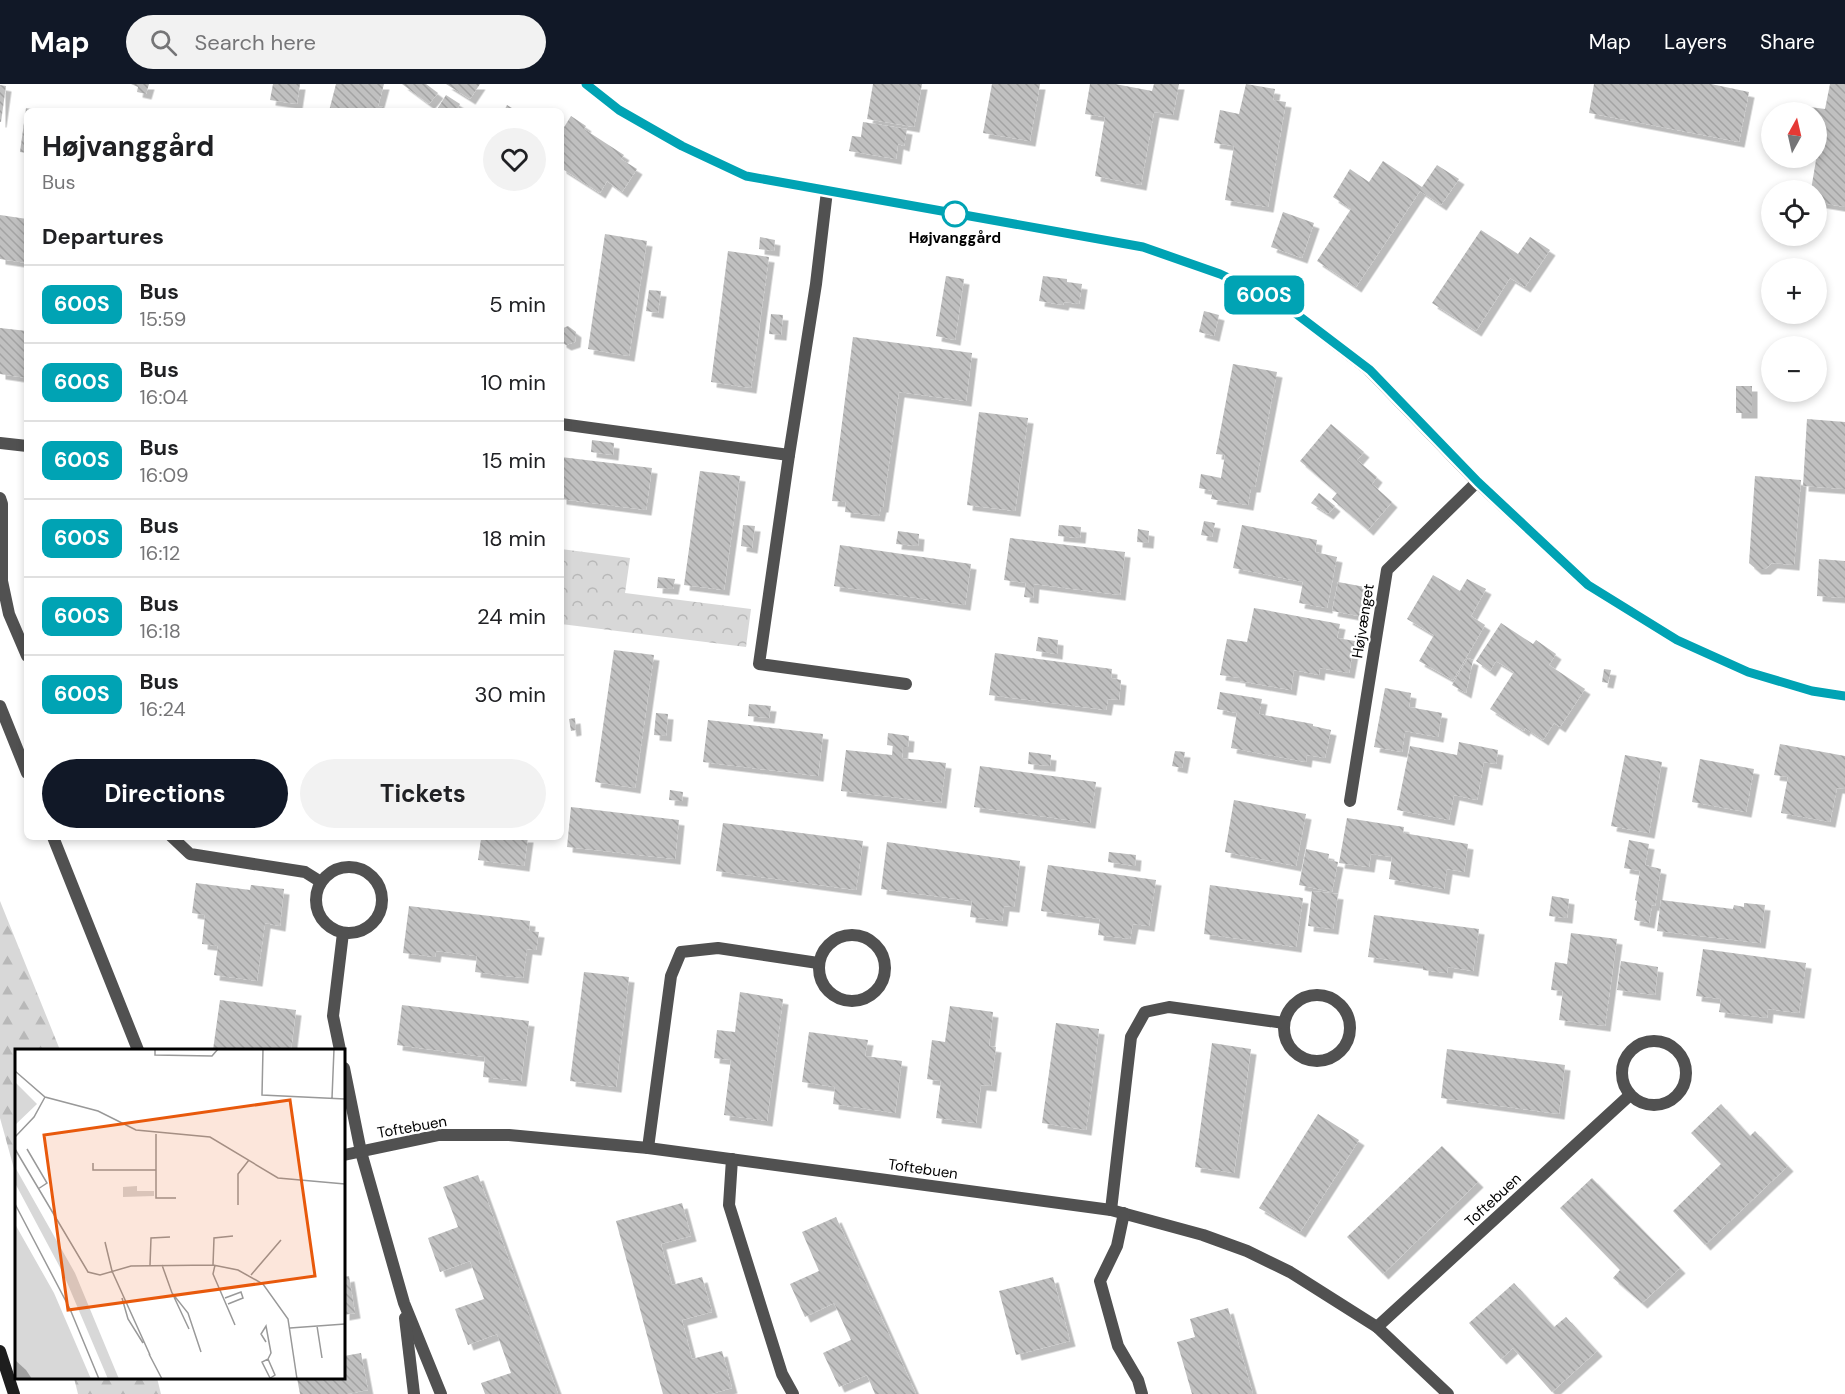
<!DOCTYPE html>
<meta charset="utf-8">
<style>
:root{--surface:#fff;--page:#f2f2f2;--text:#202124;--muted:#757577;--line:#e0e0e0;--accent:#111827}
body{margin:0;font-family:"DM Sans",sans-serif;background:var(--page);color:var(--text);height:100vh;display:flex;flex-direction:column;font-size:22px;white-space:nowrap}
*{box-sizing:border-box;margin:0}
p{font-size:20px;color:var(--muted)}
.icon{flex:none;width:33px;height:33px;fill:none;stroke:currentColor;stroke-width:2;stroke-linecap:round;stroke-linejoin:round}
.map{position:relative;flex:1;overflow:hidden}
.side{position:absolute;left:24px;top:24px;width:540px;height:732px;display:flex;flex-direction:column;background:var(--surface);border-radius:9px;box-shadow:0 3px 9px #0003}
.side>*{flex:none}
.badge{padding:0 12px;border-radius:9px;font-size:21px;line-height:39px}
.needle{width:39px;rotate:8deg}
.fabs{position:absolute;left:1761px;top:18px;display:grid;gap:12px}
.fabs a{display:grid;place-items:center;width:66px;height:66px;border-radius:50%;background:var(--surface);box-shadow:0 3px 9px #0003;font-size:30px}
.map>.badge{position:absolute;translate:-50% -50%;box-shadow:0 0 0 3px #fff}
h2{padding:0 18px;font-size:22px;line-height:54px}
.round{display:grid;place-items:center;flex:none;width:63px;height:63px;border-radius:32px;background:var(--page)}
.headline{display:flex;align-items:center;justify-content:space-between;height:102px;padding:0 18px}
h1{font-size:28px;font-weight:700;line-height:45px}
.button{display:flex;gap:12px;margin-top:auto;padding:12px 18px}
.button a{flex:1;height:69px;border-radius:36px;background:var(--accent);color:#fff;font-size:24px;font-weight:700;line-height:69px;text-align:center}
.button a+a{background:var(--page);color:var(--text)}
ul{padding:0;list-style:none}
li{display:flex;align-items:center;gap:18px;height:78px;padding:0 18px;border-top:2px solid var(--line)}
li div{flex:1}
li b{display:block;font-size:22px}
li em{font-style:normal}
li .badge{min-width:66px;font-weight:700;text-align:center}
header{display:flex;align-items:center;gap:36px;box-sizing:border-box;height:84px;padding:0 30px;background:var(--accent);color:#fff}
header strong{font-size:28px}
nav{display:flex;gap:33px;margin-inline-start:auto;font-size:21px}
.search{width:420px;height:54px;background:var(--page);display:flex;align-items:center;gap:15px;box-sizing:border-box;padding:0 21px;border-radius:33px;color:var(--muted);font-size:22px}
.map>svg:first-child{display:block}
</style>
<header>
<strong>Map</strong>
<div class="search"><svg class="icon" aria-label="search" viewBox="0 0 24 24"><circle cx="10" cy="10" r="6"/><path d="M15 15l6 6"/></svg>Search here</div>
<nav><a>Map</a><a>Layers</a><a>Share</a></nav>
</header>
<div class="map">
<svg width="1845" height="1310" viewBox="0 0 1845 1310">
<defs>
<pattern id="forest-firs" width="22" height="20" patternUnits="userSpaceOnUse" patternTransform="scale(1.5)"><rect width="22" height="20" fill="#d8d8d8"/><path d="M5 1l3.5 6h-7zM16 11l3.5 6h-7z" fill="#b8b8b8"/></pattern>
<pattern id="park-crowns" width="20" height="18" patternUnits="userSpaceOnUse" patternTransform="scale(1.5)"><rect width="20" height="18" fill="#d8d8d8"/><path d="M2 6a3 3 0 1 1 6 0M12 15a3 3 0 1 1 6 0" fill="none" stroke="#b8b8b8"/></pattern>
<pattern id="building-back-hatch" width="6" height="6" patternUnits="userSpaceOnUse" patternTransform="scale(1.5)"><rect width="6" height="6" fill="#c0c0c0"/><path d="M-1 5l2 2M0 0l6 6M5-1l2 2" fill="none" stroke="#a3a3a3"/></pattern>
<filter id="shadow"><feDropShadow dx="5.5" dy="5.5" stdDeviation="0" flood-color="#0004"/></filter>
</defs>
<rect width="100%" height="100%" fill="#fff"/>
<!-- forest -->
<g fill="url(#forest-firs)">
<polygon points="0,817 60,966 16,966 16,1092 0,1034"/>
<polygon points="74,1294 157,1294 161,1310 78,1310"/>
</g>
<!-- park -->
<polygon fill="url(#park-crowns)" points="561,465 630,474 625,509 751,525 746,563 561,540"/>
<!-- building -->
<g fill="url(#building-back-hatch)" filter="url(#shadow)">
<polygon points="131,0 149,0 146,10 137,8 138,3"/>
<polygon points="273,0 300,0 297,20 270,16"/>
<polygon points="336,0 384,0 378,22 383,23 382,27 329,27"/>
<polygon points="402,0 426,0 438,9 429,20"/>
<polygon points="446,0 480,0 470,15"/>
<polygon points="873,0 922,0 914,43 867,35"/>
<polygon points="992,0 1040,0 1030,57 983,49"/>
<polygon points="1090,0 1115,0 1152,7 1154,0 1179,0 1173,31 1154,28 1141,101 1095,92 1105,33 1085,30"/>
<polygon points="1246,0 1275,5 1273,16 1286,18 1268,123 1225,116 1234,62 1214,59 1220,26 1239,30"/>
<polygon points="1594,0 1711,0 1749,8 1739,58 1589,29"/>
<polygon points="1830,0 1845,0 1845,123 1816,118 1816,106 1811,106 1819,58 1816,58 1816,28 1809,28 1810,23 1825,25"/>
<polygon points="0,1 6,2 1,38 0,38"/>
<polygon points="446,11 460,20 458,24 463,27 436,27"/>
<polygon points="507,21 517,27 504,27"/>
<polygon points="26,24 38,26 27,27 27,69 20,68"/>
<polygon points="571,32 586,42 584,45 624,71 621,75 637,85 622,108 607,97 600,109 561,84 561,48"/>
<polygon points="863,38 907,45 904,62 898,60 896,75 849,67 852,52 861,53"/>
<polygon points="1383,77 1422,103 1437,81 1459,95 1441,121 1420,107 1356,203 1317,177 1351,125 1333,113 1350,85 1369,98"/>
<polygon points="1283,128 1314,139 1302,174 1271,163"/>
<polygon points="0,131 27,135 27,179 0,175"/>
<polygon points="1481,146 1518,170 1530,153 1550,166 1525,203 1510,194 1476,247 1432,219"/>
<polygon points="605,150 647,157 629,272 588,265"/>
<polygon points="760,153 775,156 774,167 759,165"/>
<polygon points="728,167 769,173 751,304 711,298"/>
<polygon points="946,192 964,195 955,256 936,252"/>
<polygon points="1043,192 1067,195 1067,198 1082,200 1079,220 1064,218 1063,221 1039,217"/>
<polygon points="649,206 661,207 658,229 646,227"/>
<polygon points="1204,227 1219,231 1214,252 1199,248"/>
<polygon points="771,230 783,231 781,251 769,250"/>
<polygon points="568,242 576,248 575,258 566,261 561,258 561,245"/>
<polygon points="0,244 27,247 27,294 0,290"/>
<polygon points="853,253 972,269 966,317 899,308 883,423 881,423 879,432 845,428 846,418 832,417"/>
<polygon points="1233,280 1277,288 1255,403 1251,403 1248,421 1211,415 1213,407 1199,404 1201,390 1221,394 1225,371 1216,370"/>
<rect x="1736" y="302" width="16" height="27"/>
<polygon points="979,328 1028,334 1015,427 967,421"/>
<polygon points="1807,335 1845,338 1845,405 1803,402"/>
<polygon points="1331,340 1364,368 1357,376 1377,393 1372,400 1392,418 1368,446 1332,415 1337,409 1300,377"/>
<polygon points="592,356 614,359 613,371 591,368"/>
<polygon points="561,373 652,384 646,426 561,415"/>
<polygon points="700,387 740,392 724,506 684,501"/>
<polygon points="1755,392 1801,396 1794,481 1772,479 1765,485 1756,485 1749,479"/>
<polygon points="1319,409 1335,422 1328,430 1311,419"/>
<polygon points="1204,437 1215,439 1212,453 1201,451"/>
<polygon points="743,441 755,442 752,464 741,462"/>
<polygon points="1059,441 1081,443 1080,454 1058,452"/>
<polygon points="1242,441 1317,456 1315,468 1337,473 1327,524 1299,519 1303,498 1233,484"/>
<polygon points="1138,445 1149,447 1148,459 1137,458"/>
<polygon points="898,447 919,450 918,462 896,460"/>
<polygon points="1010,454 1125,468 1120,511 1034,500 1033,514 1024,513 1026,499 1004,496"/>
<polygon points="840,461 971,480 965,521 834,502"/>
<polygon points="1819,475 1845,477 1845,514 1817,512"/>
<polygon points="1433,491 1460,507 1467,495 1486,505 1471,532 1485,541 1453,596 1419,577 1434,551 1407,535"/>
<polygon points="658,493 675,495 673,505 657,504"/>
<polygon points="1338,498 1365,503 1359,532 1332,527"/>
<polygon points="1254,524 1340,540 1337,554 1355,557 1349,589 1320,584 1319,591 1294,586 1291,606 1240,597 1240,594 1220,591 1227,555 1247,558"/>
<polygon points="1501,539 1533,560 1536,556 1556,570 1549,581 1585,605 1560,643 1554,639 1543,656 1525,644 1524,647 1490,625 1514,588 1496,577 1490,587 1476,577"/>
<polygon points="1038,553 1058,556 1057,570 1036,567"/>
<polygon points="614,566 654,571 635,704 595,698"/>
<polygon points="995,569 1112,585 1111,594 1121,596 1119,616 1108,615 1106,626 989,611"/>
<polygon points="1468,574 1473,576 1466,609 1452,601"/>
<polygon points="1604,585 1611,586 1608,599 1602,598"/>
<polygon points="1385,604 1411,609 1409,623 1442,629 1438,653 1405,647 1402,668 1374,663"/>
<polygon points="1220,608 1262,615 1259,630 1313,640 1313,642 1331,646 1325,674 1307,671 1306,678 1231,664 1237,629 1217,625"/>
<polygon points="749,620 771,622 769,634 748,632"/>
<polygon points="656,629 668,630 666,652 654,651"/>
<polygon points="575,634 576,646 571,647 569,635"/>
<polygon points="708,636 823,650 818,692 703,678"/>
<polygon points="888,649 909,652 908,663 903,663 902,674 946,679 941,719 841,707 846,666 892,671 893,662 887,661"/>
<polygon points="1459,658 1498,666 1496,680 1484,678 1477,716 1454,711 1449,736 1397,726 1410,662 1457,671"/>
<polygon points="1780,660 1845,672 1845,705 1837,704 1830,738 1781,729 1788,693 1774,691"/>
<polygon points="1175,667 1185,668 1182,684 1172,682"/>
<polygon points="1029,668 1051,671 1050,682 1028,680"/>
<polygon points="1625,671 1662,678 1649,749 1611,742"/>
<polygon points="1700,675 1754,685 1746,728 1692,718"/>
<polygon points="980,682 1096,698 1090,739 974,723"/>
<polygon points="670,706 683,708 682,717 669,716"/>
<polygon points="1234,716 1306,730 1296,782 1225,768"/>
<polygon points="571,723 679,736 675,775 567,763"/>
<polygon points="1347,734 1404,743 1403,749 1468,760 1464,788 1447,785 1444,805 1389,795 1392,773 1371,770 1369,783 1339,779"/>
<polygon points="723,739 863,757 856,806 716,787"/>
<polygon points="476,753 528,753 524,782 478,776 481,755"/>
<polygon points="1629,756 1649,760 1645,781 1661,785 1655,822 1652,821 1649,839 1634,836 1637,817 1635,816 1640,787 1624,784"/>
<polygon points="887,758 1020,777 1014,823 1004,822 1002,837 970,833 972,817 881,805"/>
<polygon points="1306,765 1329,770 1328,776 1338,778 1332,808 1299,801"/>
<polygon points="1109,768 1136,771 1135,782 1108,778"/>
<polygon points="1048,781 1156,796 1149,842 1133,840 1130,855 1098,851 1100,835 1041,827"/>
<polygon points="196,799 250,806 251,801 284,805 280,842 265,839 257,897 214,891 218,862 202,860 205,831 192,829"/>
<polygon points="1210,801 1303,814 1296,863 1204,850"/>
<polygon points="1312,807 1338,810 1333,845 1308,842"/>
<polygon points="1552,812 1569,815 1567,834 1549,832"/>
<polygon points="1661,816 1733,825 1734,821 1744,823 1744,819 1765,821 1760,859 1657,847"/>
<polygon points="409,822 530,837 529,847 539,848 536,866 527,865 523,894 475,888 477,872 436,867 435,873 403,869"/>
<polygon points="1374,831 1479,845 1473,887 1448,883 1447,889 1423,886 1423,880 1368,873"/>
<polygon points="1571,849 1617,855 1605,942 1559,936 1563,907 1551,906 1555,878 1567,880"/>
<polygon points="1703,865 1806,879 1799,929 1768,925 1767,934 1719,928 1721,915 1696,912"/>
<polygon points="1621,877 1658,883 1655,911 1617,906"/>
<polygon points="584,888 629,893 616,1003 570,997"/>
<polygon points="740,908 783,915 767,1037 724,1031 731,976 714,974 717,946 735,948"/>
<polygon points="220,916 296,926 291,966 213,966"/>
<polygon points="402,921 529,937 521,997 483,993 485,973 397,961"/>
<polygon points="950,922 993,928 989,962 996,963 991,1002 981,1001 976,1039 936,1034 941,997 927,995 932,956 945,958"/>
<polygon points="1056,939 1099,945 1086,1046 1042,1039"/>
<polygon points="809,948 868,956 865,972 902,977 895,1029 833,1020 835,1003 802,998"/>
<polygon points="1212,959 1251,965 1234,1089 1195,1083"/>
<polygon points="1447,965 1565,981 1559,1030 1441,1014"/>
<polygon points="1721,1020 1750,1052 1755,1047 1788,1082 1705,1161 1673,1127 1721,1080 1691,1049"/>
<polygon points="1318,1030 1359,1056 1300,1148 1259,1124"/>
<polygon points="1442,1062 1478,1098 1383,1190 1347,1153"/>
<polygon points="478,1091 558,1310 485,1310 481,1299 511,1289 497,1250 468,1261 455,1225 484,1215 470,1177 440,1188 428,1154 458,1143 443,1103"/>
<polygon points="1592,1094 1680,1184 1642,1219 1613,1194 1620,1186 1560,1124"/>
<polygon points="682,1119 691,1152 661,1160 672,1201 702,1193 712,1228 682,1236 692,1275 722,1267 732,1304 711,1310 663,1310 616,1137"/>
<polygon points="836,1133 916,1310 875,1310 867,1291 839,1303 823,1269 851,1256 834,1219 805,1233 790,1200 819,1187 802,1148"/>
<polygon points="349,1192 355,1229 344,1231 344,1193"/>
<polygon points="1053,1193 1070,1257 1016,1271 999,1207"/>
<polygon points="1514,1199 1554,1243 1566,1233 1597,1267 1552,1308 1513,1264 1501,1275 1469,1239"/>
<polygon points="1228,1224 1253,1310 1192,1310 1177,1258 1195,1253 1190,1235"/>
<polygon points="361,1269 368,1306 347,1310 300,1310 297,1294 344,1294 344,1272"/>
</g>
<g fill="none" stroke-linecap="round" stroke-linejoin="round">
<!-- lane -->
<g stroke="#515151" stroke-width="12">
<polyline points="0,359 27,362"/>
<polyline points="0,414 2,420 2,497 9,530 27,572"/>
<polyline points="172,753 190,770 305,788 321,798"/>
</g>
<!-- street -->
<g stroke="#515151" stroke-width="12">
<polyline points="827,107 816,200 789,371 759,580 906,600"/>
<polyline points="561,340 789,371"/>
<polyline points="0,622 27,689"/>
<polyline points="1350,717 1387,486 1477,398"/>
<polyline points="53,753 138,966"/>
<circle cx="349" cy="816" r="33"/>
<circle cx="852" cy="884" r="33"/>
<circle cx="1317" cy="944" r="33"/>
<circle cx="1654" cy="989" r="32"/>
<polyline points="340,966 333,932 343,849"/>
<polyline points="344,984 361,1068 404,1219 441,1310"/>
<polyline points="648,1064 671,892 681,868 718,864 818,879"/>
<polyline points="344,1071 439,1051 509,1051 648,1064 1111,1126 1203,1151 1247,1167 1290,1188 1377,1243 1448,1310"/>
<polyline points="732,1075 729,1121 782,1290 793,1310"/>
<polyline points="1111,1126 1131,953 1145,928 1169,923 1284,939"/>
<polyline points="1124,1129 1117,1162 1100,1197 1118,1262 1138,1296 1142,1310"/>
<polyline points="405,1234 414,1310"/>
<polyline points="1377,1243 1630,1011"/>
</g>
<!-- secondary -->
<g stroke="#1e1e1e" stroke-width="12">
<polyline points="586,0 619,26 682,62 746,92 1143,163 1220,190 1282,219 1369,286 1477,398 1588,501 1677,556 1748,588 1812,607 1845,612"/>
<polyline points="0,1267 14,1310"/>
</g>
</g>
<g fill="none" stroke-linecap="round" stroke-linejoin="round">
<defs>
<polyline id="line" points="586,0 619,26 682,62 746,92 1143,163 1220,190 1282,219 1370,286 1478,398 1588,501 1677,556 1748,588 1812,607 1845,612"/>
</defs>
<!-- line casing -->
<use href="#line" stroke="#fff" stroke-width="14"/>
<!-- line -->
<use href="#line" stroke="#00a3b4" stroke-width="9"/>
</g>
<!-- markers -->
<circle fill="#fff" stroke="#00a3b4" stroke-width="3" cx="955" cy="130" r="12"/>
<g text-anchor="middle" stroke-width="4.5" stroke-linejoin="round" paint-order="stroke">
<!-- stop labels -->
<g font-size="15" font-weight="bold" fill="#000" stroke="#fff">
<text x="955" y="159">Højvanggård</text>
</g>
<!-- street labels -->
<g font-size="15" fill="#000" stroke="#fff">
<text transform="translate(1363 537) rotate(-81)" y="5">Højvænget</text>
<text transform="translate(412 1043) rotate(-10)" y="5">Toftebuen</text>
<text transform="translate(923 1085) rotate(8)" y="5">Toftebuen</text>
<text transform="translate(1493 1116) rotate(-43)" y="5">Toftebuen</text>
</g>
</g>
<!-- overview -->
<g transform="translate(15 965)">
<rect width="330" height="330" fill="#fff"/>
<path d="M0,33l22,22 -22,21zM0,118l60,106 44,106h-11l-45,-106 -48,-90z" fill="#d8d8d8"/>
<path d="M122,137v5h17v5l-31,1v-10zM0,175l39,69 37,86h-76z" fill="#d8d8d8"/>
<path d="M0,311l11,10 6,9h-17z" fill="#9f9f9f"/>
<path fill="none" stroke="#999" stroke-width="1.5" d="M140,0v6l57,1 6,-7M248,0l-1,46 83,4M0,22l30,26 53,14 38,19 74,7 68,41 67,6M317,49l2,-49M141,85v64h20M0,88l19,-20 11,-20M0,100l73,123 12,3 31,-9 82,-1 25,5 25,14 25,35 9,60M12,100l20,34 -9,6M78,114v7h63M0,155l55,105 29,70M223,156v-31l11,-14M90,193l7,29 38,84M135,216l1,-27 19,-1M147,216l10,28 16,20 13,39M198,216l1,-27 19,-2M200,216l-2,9 22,51M236,226l30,-35M159,248l15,32M107,249l6,21 15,24M210,249l16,-6 2,6 -15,6M302,277l5,32M275,279l55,-4M251,293l-5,-8 5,-8 5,27 -3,6M134,305l13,25M254,330l6,-4 -7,-16 -6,3 8,16"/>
<path fill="#e8590c" fill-opacity="0.15" stroke="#e8590c" stroke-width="3" d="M275,51l25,176 -247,34 -24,-175z"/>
<rect width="330" height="330" fill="none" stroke="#000" stroke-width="3"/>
</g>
</svg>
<div class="fabs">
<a><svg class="needle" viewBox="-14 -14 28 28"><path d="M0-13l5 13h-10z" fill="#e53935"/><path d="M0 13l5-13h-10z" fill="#757577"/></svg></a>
<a><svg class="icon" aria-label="locate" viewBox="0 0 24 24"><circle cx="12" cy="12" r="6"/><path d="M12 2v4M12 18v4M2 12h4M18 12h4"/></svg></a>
<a>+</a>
<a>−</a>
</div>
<b class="badge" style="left:1264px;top:211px;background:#00a3b4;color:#fff">600S</b>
<section class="side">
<div class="headline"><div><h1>Højvanggård</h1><p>Bus</p></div><a class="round"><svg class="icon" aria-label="heart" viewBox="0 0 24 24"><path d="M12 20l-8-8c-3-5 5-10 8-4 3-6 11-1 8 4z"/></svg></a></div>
<h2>Departures</h2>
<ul>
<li><span class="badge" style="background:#00a3b4;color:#fff">600S</span><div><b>Bus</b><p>15:59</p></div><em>5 min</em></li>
<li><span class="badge" style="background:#00a3b4;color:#fff">600S</span><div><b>Bus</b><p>16:04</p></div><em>10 min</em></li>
<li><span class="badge" style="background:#00a3b4;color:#fff">600S</span><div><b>Bus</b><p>16:09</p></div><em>15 min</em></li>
<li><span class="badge" style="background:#00a3b4;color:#fff">600S</span><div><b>Bus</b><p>16:12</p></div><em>18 min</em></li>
<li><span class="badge" style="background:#00a3b4;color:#fff">600S</span><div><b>Bus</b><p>16:18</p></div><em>24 min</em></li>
<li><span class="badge" style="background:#00a3b4;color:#fff">600S</span><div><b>Bus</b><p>16:24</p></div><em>30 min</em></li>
</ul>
<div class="button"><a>Directions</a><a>Tickets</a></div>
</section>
</div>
